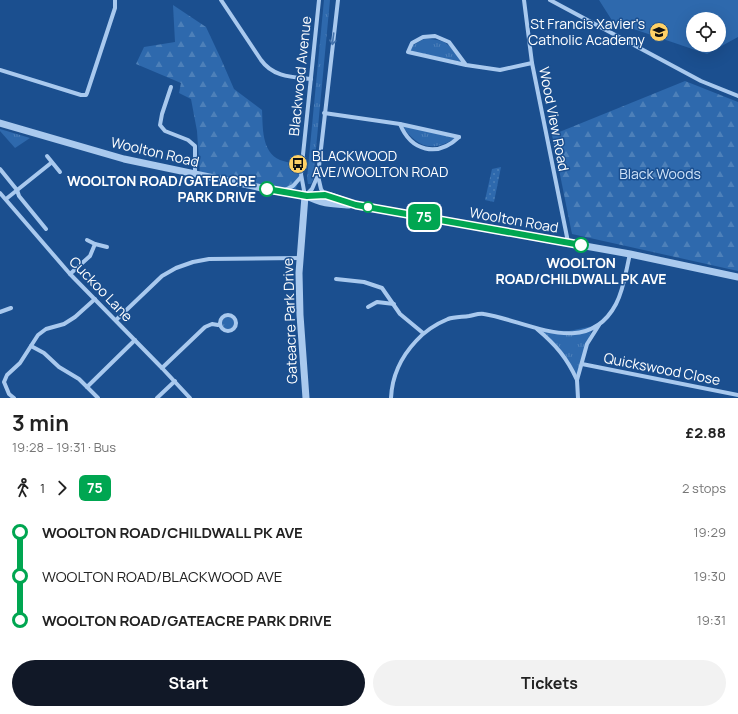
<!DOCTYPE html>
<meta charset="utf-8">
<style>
:root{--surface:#fff;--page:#f2f2f2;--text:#222;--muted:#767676;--accent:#111827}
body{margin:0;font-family:Manrope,sans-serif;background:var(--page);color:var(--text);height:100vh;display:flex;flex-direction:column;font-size:15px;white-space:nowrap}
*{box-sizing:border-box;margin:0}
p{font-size:13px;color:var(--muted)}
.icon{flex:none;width:22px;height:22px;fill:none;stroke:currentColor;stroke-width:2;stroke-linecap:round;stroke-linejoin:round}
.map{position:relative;height:398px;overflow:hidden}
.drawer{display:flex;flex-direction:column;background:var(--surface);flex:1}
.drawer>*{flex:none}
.badge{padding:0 8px;border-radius:6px;font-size:14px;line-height:26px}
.controls{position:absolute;left:686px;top:12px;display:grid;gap:8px}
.controls a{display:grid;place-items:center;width:40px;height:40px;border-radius:50%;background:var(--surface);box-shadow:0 4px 16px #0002;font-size:20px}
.map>.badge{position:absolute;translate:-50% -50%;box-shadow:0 0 0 2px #fff}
.legs{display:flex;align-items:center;gap:6px;height:44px;padding:0 12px;font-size:13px}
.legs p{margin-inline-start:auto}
.overview{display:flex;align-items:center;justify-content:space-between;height:68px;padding:0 12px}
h1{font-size:22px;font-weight:700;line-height:30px}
.action{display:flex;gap:8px;margin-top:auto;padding:8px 12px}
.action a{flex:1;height:46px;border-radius:24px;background:var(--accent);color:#fff;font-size:16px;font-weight:700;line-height:46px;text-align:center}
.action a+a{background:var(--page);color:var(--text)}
ul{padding:0 12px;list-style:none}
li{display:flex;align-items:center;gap:14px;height:44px;font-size:15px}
li i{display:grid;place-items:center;width:6px;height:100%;margin:0 5px;background:currentColor}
li i::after{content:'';width:10px;height:10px;margin:-5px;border:3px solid;border-radius:50%;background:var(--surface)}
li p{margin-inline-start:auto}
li:first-child i{background:linear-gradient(#0000 50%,currentColor 0)}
li:last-child i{background:linear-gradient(currentColor 50%,#0000 0)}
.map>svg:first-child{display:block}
</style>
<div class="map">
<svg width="738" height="398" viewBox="0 0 738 398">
<defs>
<pattern id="grass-tufts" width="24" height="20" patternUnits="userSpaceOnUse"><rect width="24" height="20" fill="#2e69ad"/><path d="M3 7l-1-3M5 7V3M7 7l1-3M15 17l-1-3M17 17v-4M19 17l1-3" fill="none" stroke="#4d80b9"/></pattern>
<pattern id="forest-firs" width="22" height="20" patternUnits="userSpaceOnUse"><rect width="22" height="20" fill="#2e69ad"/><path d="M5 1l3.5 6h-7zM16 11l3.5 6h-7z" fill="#4d80b9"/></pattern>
<pattern id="garden-dots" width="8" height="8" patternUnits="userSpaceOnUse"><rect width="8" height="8" fill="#2e69ad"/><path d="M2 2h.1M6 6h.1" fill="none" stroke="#4d80b9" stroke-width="1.8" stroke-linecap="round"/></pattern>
</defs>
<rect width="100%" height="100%" fill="#1b4f8f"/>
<!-- grass -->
<g fill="url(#grass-tufts)">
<polygon points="324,0 330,0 313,180 311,184 308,184 307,178"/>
<path d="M424,39c24,0 25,6 38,23l-52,-11 3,-6z"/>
<path d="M403,126l53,12c-14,8 -27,13 -41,2 -5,-4 -9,-8 -12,-14z"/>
<polygon points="0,129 30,138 15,148 0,131"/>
<circle cx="228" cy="323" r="6"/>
<polygon points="593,326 576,378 560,351 538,330 569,331"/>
</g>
<!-- forest -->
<g fill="url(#forest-firs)">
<path d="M173,5l33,22 15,32 13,30 28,21c1,16 -1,42 18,50 5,2 12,3 18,4l3,10 -6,17 -95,-16 -3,-44 -6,-32 -12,-6 2,-10 -45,-19 8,-17 31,-5z"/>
<polygon points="685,81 738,102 738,271 572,234 552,135"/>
</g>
<!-- park -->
<path fill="#2e69ad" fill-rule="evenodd" d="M599,0h139v37l-31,17 -94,-32zM693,19h26v26h-26z"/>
<!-- garden -->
<polygon fill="url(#garden-dots)" points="501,167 494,202 485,200 492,169"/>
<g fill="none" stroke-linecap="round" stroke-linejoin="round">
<!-- minor -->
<g stroke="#a9c9ee" stroke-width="4">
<path d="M221,0l40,60c12,17 31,17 50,19"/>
<polyline points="319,0 301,174 305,196 312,189 318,175 338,0"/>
<polyline points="524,0 532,63 568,242"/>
<polyline points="550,0 701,81 738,96"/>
<polyline points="466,65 449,42 435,36 423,37 412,43 408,52 466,65 500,70 532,63"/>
<polyline points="0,70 81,95 86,95 87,93 115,8 115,0"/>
<polyline points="171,87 162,114 160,125 165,131 188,140 195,146 195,174"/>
<polyline points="324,113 400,124 459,137"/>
<path d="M400,124c11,27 37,34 59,13"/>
<polyline points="47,156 60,172"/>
<polyline points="0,169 17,190 19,196 46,229"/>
<polyline points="318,176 321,189 325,195"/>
<polyline points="283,191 293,186 301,177"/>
<polyline points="0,193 70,274 162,368 190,398"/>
<polyline points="6,199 51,163"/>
<polyline points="87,240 95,244 107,247"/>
<polyline points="70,274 90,256 95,244"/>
<polyline points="336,279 364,282 382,288 400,314 423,333"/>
<polyline points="368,307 377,302 394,304"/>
<polyline points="0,312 11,308"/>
<circle cx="228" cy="323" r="8"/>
<polyline points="116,320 162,276 176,268 193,262 209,259 300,258"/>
<path d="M537,329c19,16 30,29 40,51"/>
<polyline points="31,346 44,353 59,367 79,379 98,398"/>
<polyline points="582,364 738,395"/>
<polyline points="162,368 205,327 212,324 218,325 220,324"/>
<polyline points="87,387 135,340"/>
<polyline points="14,398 9,394 4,382 7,375 20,363 38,335 46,329 64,324 75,317 95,299"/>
<polyline points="157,398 175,381"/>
<path d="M391,398c1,-22 10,-41 25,-57 8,-9 20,-17 32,-22 6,-2 15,-2 21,-3 5,-1 11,-3 15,-2 44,7 103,45 132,-10 8,-15 10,-34 14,-50"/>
<polyline points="578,398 577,380 587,344 599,325"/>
</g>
<!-- tertiary -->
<g stroke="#a9c9ee" stroke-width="7">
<polyline points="0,123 124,159 281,192 307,196 317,195 331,196 356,205 630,254 738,277"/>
<polyline points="305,196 299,273 300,315 306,398"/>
<path d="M307,196c14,8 27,8 42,9"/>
</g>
</g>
<!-- one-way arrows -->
<defs><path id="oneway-shaft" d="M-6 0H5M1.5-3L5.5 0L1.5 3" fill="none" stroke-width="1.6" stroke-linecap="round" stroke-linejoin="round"/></defs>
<use stroke="#4674ac" href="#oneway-shaft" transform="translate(333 39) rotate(97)"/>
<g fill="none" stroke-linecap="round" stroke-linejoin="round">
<defs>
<polyline id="line-1" points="267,189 307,196 325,195 356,205 581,245"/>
</defs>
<!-- line-1 casing -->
<use href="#line-1" stroke="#fff" stroke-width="9"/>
<!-- line-1 -->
<use href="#line-1" stroke="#00a651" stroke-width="6"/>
</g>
<!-- icons -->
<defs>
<symbol id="school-disc" viewBox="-11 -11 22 22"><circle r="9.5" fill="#ffd166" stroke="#1b4f8f"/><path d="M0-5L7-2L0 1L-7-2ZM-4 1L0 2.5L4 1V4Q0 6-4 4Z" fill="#111"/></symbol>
<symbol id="bus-disc" viewBox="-11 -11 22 22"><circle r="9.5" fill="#ffd166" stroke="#1b4f8f"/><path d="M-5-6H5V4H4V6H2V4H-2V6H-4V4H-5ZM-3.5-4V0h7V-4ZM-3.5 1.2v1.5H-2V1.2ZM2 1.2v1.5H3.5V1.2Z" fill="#111"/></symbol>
</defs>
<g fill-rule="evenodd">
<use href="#school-disc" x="648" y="21" width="22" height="22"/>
<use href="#bus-disc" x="287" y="153" width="22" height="22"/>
</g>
<!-- markers -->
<g fill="#fff" stroke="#00a651" stroke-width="2">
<circle cx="267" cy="189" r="7"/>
<circle cx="368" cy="207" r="5"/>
<circle cx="581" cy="245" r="7"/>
</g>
<g text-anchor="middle" stroke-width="3" stroke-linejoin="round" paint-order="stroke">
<!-- poi labels -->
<g font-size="14" fill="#fff" stroke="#1b4f8f" text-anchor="end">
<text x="645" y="29">St Francis Xavier's<tspan x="645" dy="16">Catholic Academy</tspan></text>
<text x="312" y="161" text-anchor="start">BLACKWOOD<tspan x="312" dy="16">AVE/WOOLTON ROAD</tspan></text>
</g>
<!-- street labels -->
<g font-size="14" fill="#fff" stroke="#1b4f8f">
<text transform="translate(300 76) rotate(-84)" y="5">Blackwood Avenue</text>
<text transform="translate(554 119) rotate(79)" y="5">Wood View Road</text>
<text transform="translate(155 152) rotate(13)" y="5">Woolton Road</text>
<text transform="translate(514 220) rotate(10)" y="5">Woolton Road</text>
<text transform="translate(101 289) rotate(46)" y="5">Cuckoo Lane</text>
<text transform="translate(290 321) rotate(-92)" y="5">Gateacre Park Drive</text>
<text transform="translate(662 369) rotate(11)" y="5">Quickswood Close</text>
</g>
<!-- park labels -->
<g font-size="14" fill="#cfe3fa" stroke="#1b4f8f">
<text x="660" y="179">Black Woods</text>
</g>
<!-- stop labels -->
<g font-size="14" font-weight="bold" fill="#fff" stroke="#1b4f8f" text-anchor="end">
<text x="256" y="186">WOOLTON ROAD/GATEACRE<tspan x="256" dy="16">PARK DRIVE</tspan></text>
<text x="581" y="268" text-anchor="middle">WOOLTON<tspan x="581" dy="16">ROAD/CHILDWALL PK AVE</tspan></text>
</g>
</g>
</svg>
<div class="controls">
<a><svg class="icon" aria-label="locate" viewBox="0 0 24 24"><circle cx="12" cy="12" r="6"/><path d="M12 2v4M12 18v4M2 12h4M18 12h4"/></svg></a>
</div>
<b class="badge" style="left:424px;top:217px;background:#00a651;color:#fff">75</b>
</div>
<section class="drawer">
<div class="overview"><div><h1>3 min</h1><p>19:28 – 19:31 · Bus</p></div><b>£2.88</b></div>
<div class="legs"><svg class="icon" aria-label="walk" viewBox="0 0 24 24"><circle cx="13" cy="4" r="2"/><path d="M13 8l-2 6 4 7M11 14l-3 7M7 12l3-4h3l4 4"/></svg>1<svg class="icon" aria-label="forward" viewBox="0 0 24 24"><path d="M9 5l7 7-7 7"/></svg><b class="badge" style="background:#00a651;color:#fff">75</b><p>2 stops</p></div>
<ul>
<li><i style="color:#00a651"></i><b>WOOLTON ROAD/CHILDWALL PK AVE</b><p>19:29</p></li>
<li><i style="color:#00a651"></i><span>WOOLTON ROAD/BLACKWOOD AVE</span><p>19:30</p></li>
<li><i style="color:#00a651"></i><b>WOOLTON ROAD/GATEACRE PARK DRIVE</b><p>19:31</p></li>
</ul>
<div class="action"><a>Start</a><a>Tickets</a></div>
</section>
